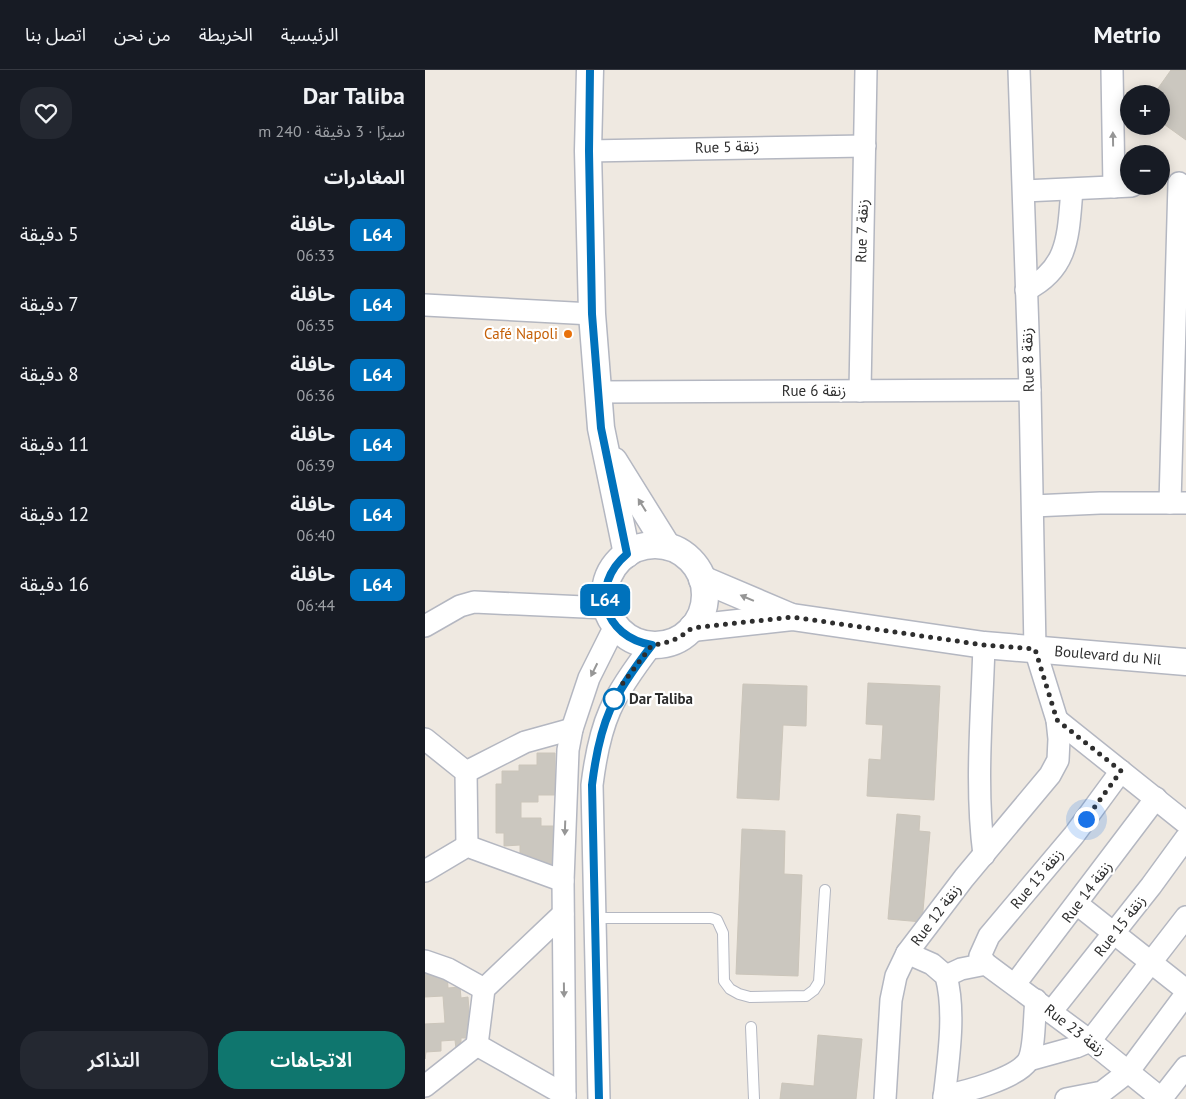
<!DOCTYPE html>
<html lang="ar">
<meta charset="utf-8">
<style>
:root{--surface:#171b24;--page:#242831;--text:#f1f3f6;--muted:#9ea1a6;--line:#363941;--accent:#0f766e}
body{margin:0;font-family:"PT Sans","Noto Sans Arabic",sans-serif;background:var(--page);color:var(--text);direction:rtl;height:100vh;display:flex;flex-direction:column;font-size:19px;white-space:nowrap}
*{box-sizing:border-box;margin:0}
p{font-size:16px;color:var(--muted)}
.icon{flex:none;width:28px;height:28px;fill:none;stroke:currentColor;stroke-width:2;stroke-linecap:round;stroke-linejoin:round}
.map{position:relative;flex:1;overflow:hidden;direction:ltr}
.panel{display:flex;flex-direction:column;background:var(--surface);width:425px}
.panel>*{flex:none}
.badge{padding:0 10px;border-radius:8px;font-size:18px;line-height:32px}
.controls{position:absolute;left:695px;top:15px;display:grid;gap:10px}
.controls a{display:grid;place-items:center;width:50px;height:50px;border-radius:50%;background:var(--surface);box-shadow:0 2px 12px #0003;font-size:25px}
.you{position:absolute;width:25px;height:25px;margin:-12px;border:4px solid #fff;border-radius:50%;background:#1a73e8;box-shadow:0 0 0 8px #1a73e833}
.map>.badge{position:absolute;translate:-50% -50%;box-shadow:0 0 0 2px #fff}
h2{padding:0 20px;font-size:19px;line-height:45px}
.round{display:grid;place-items:center;flex:none;width:52px;height:52px;border-radius:20px;background:var(--page)}
.headline{display:flex;align-items:center;justify-content:space-between;height:85px;padding:0 20px}
h1{font-size:24px;font-weight:600;line-height:38px}
.cta{display:flex;gap:10px;margin-top:auto;padding:10px 20px}
.cta a{flex:1;height:58px;border-radius:20px;background:var(--accent);color:#fff;font-size:20px;font-weight:600;line-height:58px;text-align:center}
.cta a+a{background:var(--page);color:var(--text)}
ul{padding:0;list-style:none}
li{display:flex;align-items:center;gap:15px;height:70px;padding:0 20px}
li div{flex:1}
li b{display:block;font-size:19px}
li em{font-style:normal}
li .badge{min-width:55px;font-weight:700;text-align:center}
header{display:flex;align-items:center;gap:30px;box-sizing:border-box;height:70px;padding:0 25px;background:var(--surface);border-bottom:1px solid var(--line)}
header strong{font-size:24px}
nav{display:flex;gap:28px;margin-inline-start:auto;font-size:18px}
main{display:flex;flex:1;min-height:0}
.map>svg:first-child{display:block}
</style>
<header>
<strong>Metrio</strong>
<nav><a>الرئيسية</a><a>الخريطة</a><a>من نحن</a><a>اتصل بنا</a></nav>
</header>
<main>
<div class="map">
<svg width="761" height="1029" viewBox="0 0 761 1029">
<rect width="100%" height="100%" fill="#efe9e1"/>
<!-- building -->
<g fill="#cbc7bf" stroke="#cbc5ba">
<polygon points="746,0 761,0 761,70 736,52 736,24 729,24"/>
<polygon points="443,613 515,616 509,730 442,726 444,689 456,690 458,655 441,654"/>
<polygon points="318,614 382,616 381,656 358,655 354,730 312,728"/>
<polygon points="112,683 130,683 130,725 113,725 113,732 96,732 96,748 116,748 116,756 131,756 131,795 109,795 109,787 95,788 95,775 79,776 79,763 71,763 71,714 77,714 77,701 94,701 94,695 112,695"/>
<polygon points="472,744 495,746 494,761 505,762 497,852 463,849"/>
<polygon points="317,759 360,761 359,804 377,805 373,906 311,904"/>
<polygon points="22,901 23,918 35,917 36,928 43,927 46,968 36,968 36,979 31,979 30,970 16,971 16,981 1,982 0,989 0,954 20,953 18,926 0,927 0,902"/>
<polygon points="393,965 437,969 431,1029 355,1029 357,1013 389,1016"/>
</g>
<g fill="none" stroke-linecap="round" stroke-linejoin="round">
<defs>
<g id="service">
<polyline points="168,848 286,848 292,850 298,863 299,911 305,919 314,924 325,927 381,926 389,920 394,912 400,820"/>
<polyline points="326,957 329,1029"/>
</g>
<g id="minor">
<polyline points="687,0 689,117"/>
<polyline points="163,81 440,76"/>
<polyline points="599,121 707,116"/>
<path d="M601,220c44,-22 42,-57 46,-100"/>
<polyline points="0,235 167,244"/>
<polyline points="435,321 441,0"/>
<polyline points="173,322 605,320"/>
<polyline points="745,433 754,113"/>
<polyline points="608,436 675,433 761,433"/>
<polyline points="0,556 35,536 49,532 181,538"/>
<path d="M559,575c-2,69 -9,141 0,210"/>
<polyline points="632,650 761,753"/>
<polyline points="0,669 41,702 42,776"/>
<polyline points="696,701 649,765 564,866 555,886 561,894 665,971 737,1029"/>
<polyline points="41,702 100,672 147,659"/>
<polyline points="0,801 42,776 138,811"/>
<polyline points="652,834 761,920"/>
<polyline points="138,844 59,919 52,975 140,1025"/>
<path d="M482,883l25,11 14,12c10,37 2,85 -2,123"/>
<polyline points="0,891 23,899 59,919"/>
<polyline points="521,906 536,899 561,894"/>
<polyline points="590,914 731,728"/>
<polyline points="626,942 726,816 761,768"/>
<polyline points="604,990 651,977 665,971 761,847"/>
<polyline points="0,1016 52,975"/>
<path d="M519,1026c20,-4 72,-17 84,-35 7,-12 6,-46 8,-61"/>
<polyline points="140,1029 138,811 143,680 147,659 164,608 190,556"/>
<path d="M174,1029l-7,-314c8,-65 20,-88 60,-140"/>
<polyline points="460,1029 466,930 471,906 482,883 539,808 625,705 633,690 634,669 632,650 610,579 605,320 594,0"/>
<polyline points="641,1029 677,1022 703,1002 761,924"/>
<polyline points="736,1029 761,997"/>
</g>
<g id="tertiary">
<polyline points="165,0 163,81 167,244 176,358 202,484"/>
<polyline points="189,391 242,476"/>
<circle cx="230" cy="525" r="50"/>
<polyline points="277,509 364,546"/>
<path id="s1" d="M267,558l100,-11 192,28 202,17"/>
</g>
</defs>
<!-- service casing -->
<use href="#service" stroke="#b4b7c1" stroke-width="12"/>
<!-- minor casing -->
<use href="#minor" stroke="#b4b7c1" stroke-width="24"/>
<!-- tertiary casing -->
<use href="#tertiary" stroke="#b4b7c1" stroke-width="29"/>
<!-- service -->
<use href="#service" stroke="#fff" stroke-width="10"/>
<!-- minor -->
<use href="#minor" stroke="#fff" stroke-width="21"/>
<!-- tertiary -->
<use href="#tertiary" stroke="#fff" stroke-width="26"/>
</g>
<!-- one-way arrows -->
<defs><path id="oneway-solid" d="M-6-.8H1V-3.2L6.5 0L1 3.2V.8H-6Z" transform="scale(1.25)"/></defs>
<g fill="#969696">
<use href="#oneway-solid" transform="translate(688 69) rotate(-91)"/>
<use href="#oneway-solid" transform="translate(217 435) rotate(-122)"/>
<use href="#oneway-solid" transform="translate(322 528) rotate(-157)"/>
<use href="#oneway-solid" transform="translate(169 600) rotate(116)"/>
<use href="#oneway-solid" transform="translate(140 758) rotate(92)"/>
<use href="#oneway-solid" transform="translate(139 920) rotate(89)"/>
</g>
<g fill="none" stroke-linecap="round" stroke-linejoin="round">
<defs>
<path id="line" d="M165,0l-1,81 3,163 9,114 26,126c-38,32 -24,83 25,91 -40,52 -52,75 -60,140l7,314"/>
</defs>
<!-- line casing -->
<use href="#line" stroke="#fff" stroke-width="11"/>
<!-- line -->
<use href="#line" stroke="#0072bc" stroke-width="8"/>
<!-- walk -->
<path stroke="#2e2e2e" stroke-width="5" stroke-dasharray="0 9" d="M189,629l9,-16 29,-38c17,-2 27,-6 40,-17l100,-11 192,28 51,4 22,71 64,51 -35,48"/>
</g>
<!-- markers -->
<circle fill="#e8710a" stroke="#fff" stroke-width="2" cx="143" cy="264" r="5"/>
<circle fill="#fff" stroke="#0072bc" stroke-width="2.5" cx="189" cy="629" r="10"/>
<g text-anchor="middle" stroke-width="4.5" stroke-linejoin="round" paint-order="stroke">
<!-- street labels -->
<g font-size="15" fill="#2e2e2e" stroke="#fff">
<text transform="translate(302 77) rotate(-2)" y="5">Rue 5 زنقة</text>
<text transform="translate(437 161) rotate(-88)" y="5">Rue 7 زنقة</text>
<text transform="translate(603 290) rotate(-92)" y="5">Rue 8 زنقة</text>
<text x="389" y="326">Rue 6 زنقة</text>
<text dy="5" stroke="none"><textPath href="#s1" startOffset="419">Boulevard du Nil</textPath></text>
<text transform="translate(612 809) rotate(-50)" y="5">Rue 13 زنقة</text>
<text transform="translate(662 822) rotate(-53)" y="5">Rue 14 زنقة</text>
<text transform="translate(511 845) rotate(-53)" y="5">Rue 12 زنقة</text>
<text transform="translate(695 856) rotate(-52)" y="5">Rue 15 زنقة</text>
<text transform="translate(650 960) rotate(38)" y="5">Rue 23 زنقة</text>
</g>
<!-- food labels -->
<g font-size="15" fill="#c56008" stroke="#fff" text-anchor="end">
<text x="133" y="269">Café Napoli</text>
</g>
<!-- stop labels -->
<g font-size="15" font-weight="bold" fill="#2e2e2e" stroke="#fff" text-anchor="start">
<text x="204" y="634">Dar Taliba</text>
</g>
</g>
</svg>
<div class="controls">
<a>+</a>
<a>−</a>
</div>
<div class="you" style="left:661px;top:749px"></div>
<b class="badge" style="left:180px;top:530px;background:#0072bc;color:#fff">L64</b>
</div>
<section class="panel">
<div class="headline"><div><h1>Dar Taliba</h1><p>سيرًا · 3 دقيقة · 240 m</p></div><a class="round"><svg class="icon" aria-label="heart" viewBox="0 0 24 24"><path d="M12 20l-8-8c-3-5 5-10 8-4 3-6 11-1 8 4z"/></svg></a></div>
<h2>المغادرات</h2>
<ul>
<li><span class="badge" style="background:#0072bc;color:#fff">L64</span><div><b>حافلة</b><p>06:33</p></div><em>5 دقيقة</em></li>
<li><span class="badge" style="background:#0072bc;color:#fff">L64</span><div><b>حافلة</b><p>06:35</p></div><em>7 دقيقة</em></li>
<li><span class="badge" style="background:#0072bc;color:#fff">L64</span><div><b>حافلة</b><p>06:36</p></div><em>8 دقيقة</em></li>
<li><span class="badge" style="background:#0072bc;color:#fff">L64</span><div><b>حافلة</b><p>06:39</p></div><em>11 دقيقة</em></li>
<li><span class="badge" style="background:#0072bc;color:#fff">L64</span><div><b>حافلة</b><p>06:40</p></div><em>12 دقيقة</em></li>
<li><span class="badge" style="background:#0072bc;color:#fff">L64</span><div><b>حافلة</b><p>06:44</p></div><em>16 دقيقة</em></li>
</ul>
<div class="cta"><a>الاتجاهات</a><a>التذاكر</a></div>
</section>
</main>
